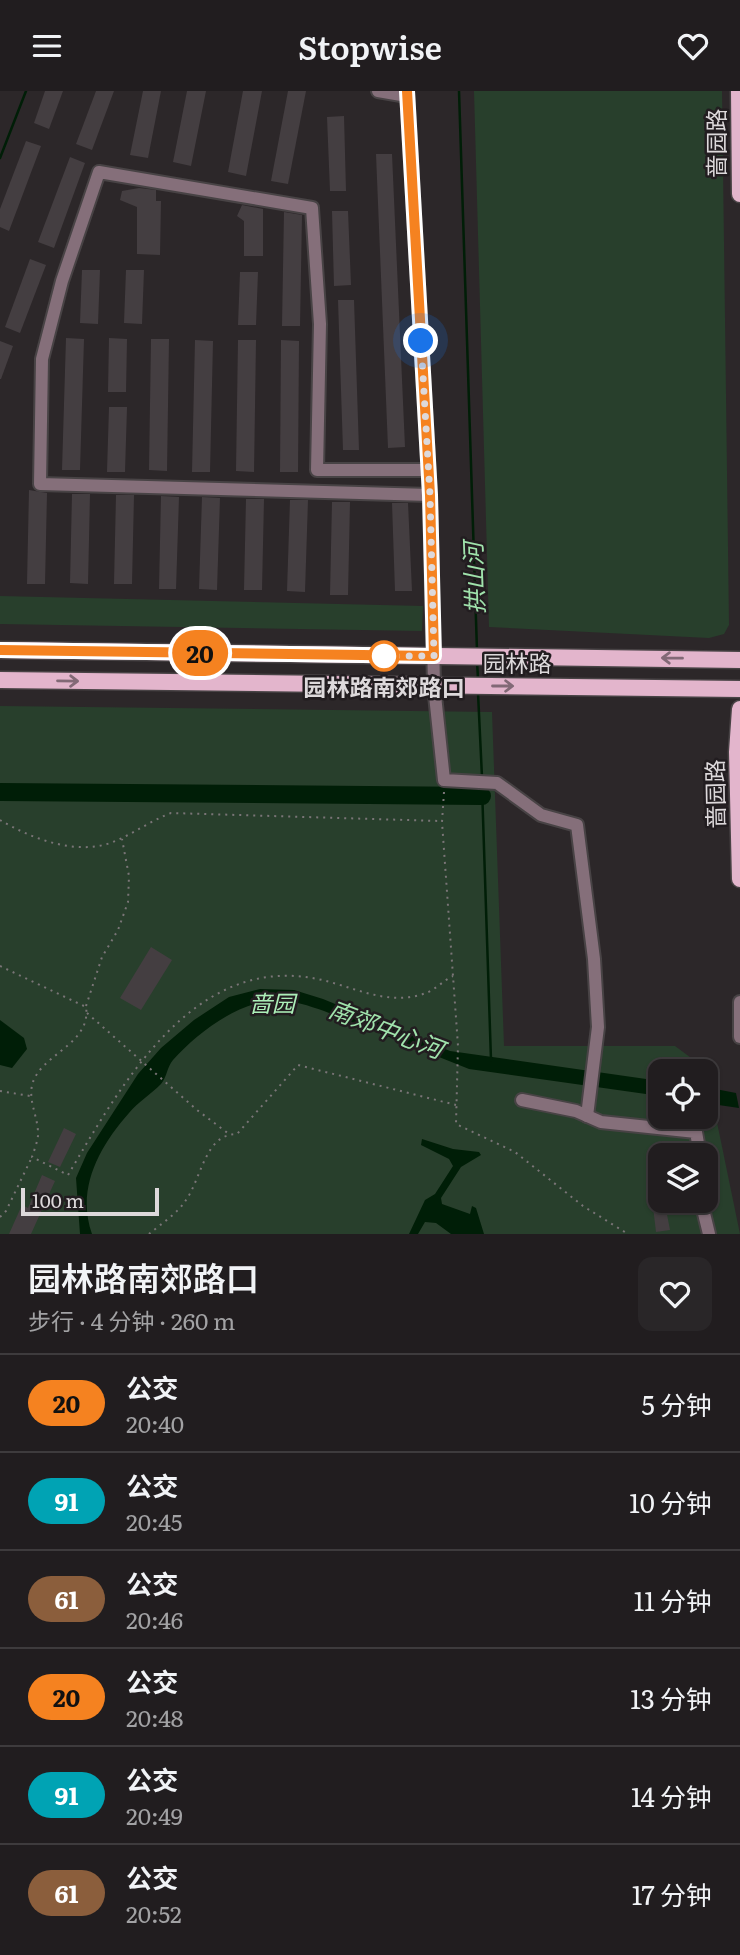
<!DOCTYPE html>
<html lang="zh">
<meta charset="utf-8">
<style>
:root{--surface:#211d1f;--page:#292628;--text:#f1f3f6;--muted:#a2a2a4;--line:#3e3b3d}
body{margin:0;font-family:Literata,"Noto Sans SC",serif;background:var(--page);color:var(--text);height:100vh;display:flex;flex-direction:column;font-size:26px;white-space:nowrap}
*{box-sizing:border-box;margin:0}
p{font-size:23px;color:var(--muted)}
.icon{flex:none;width:38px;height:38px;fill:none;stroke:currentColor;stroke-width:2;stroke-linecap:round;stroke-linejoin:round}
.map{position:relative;height:1143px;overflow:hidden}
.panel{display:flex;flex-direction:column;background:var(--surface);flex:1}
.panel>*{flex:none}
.badge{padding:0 14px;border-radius:23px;font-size:24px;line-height:46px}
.buttons{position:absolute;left:648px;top:968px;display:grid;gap:14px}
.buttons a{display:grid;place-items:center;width:70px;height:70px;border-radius:14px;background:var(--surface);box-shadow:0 2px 5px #0004,0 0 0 2px var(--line);font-size:35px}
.scale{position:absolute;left:21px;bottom:18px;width:138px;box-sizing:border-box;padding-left:7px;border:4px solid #ddd9db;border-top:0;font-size:19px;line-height:24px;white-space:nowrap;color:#ddd9db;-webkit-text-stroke:5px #221d20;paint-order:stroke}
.you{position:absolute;width:35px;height:35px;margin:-18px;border:5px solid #fff;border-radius:50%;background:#1a73e8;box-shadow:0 0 0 10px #1a73e833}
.map>.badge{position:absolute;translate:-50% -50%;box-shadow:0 0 0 4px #fff}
.round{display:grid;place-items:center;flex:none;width:74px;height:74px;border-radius:14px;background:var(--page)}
.overview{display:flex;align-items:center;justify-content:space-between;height:119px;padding:0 28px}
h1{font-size:33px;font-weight:600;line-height:52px}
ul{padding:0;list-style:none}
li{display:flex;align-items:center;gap:21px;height:98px;padding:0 28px;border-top:2px solid var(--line)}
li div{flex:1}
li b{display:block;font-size:26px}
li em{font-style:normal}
li .badge{min-width:77px;font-weight:700;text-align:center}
header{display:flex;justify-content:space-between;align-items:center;height:91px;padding:0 28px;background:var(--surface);font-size:32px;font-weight:600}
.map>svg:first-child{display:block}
</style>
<header><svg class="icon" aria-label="menu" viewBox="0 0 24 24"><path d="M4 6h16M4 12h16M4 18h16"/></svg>Stopwise<svg class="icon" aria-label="heart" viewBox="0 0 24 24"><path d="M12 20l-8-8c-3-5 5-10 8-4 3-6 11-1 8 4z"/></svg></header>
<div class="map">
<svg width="740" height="1143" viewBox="0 0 740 1143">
<rect width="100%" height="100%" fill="#2c2729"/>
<!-- green -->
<g fill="#283f2c" fill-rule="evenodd">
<polygon points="474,0 722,0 729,534 724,543 709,547 489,536"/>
<polygon points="0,505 423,515 422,540 0,533"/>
<path d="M0,615l492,6 12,334h171l31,23 34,165h-740zM660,980h45v46h-45zM660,1064h45v46h-45z"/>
</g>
<!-- water -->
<g fill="#001e07">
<path d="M260,898l34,1 29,9 127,52 210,30v15l-191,-27 -145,-58c-15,-5 -31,-11 -47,-11 -38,1 -80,33 -104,60 -6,7 -6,17 -12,24 -10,10 -23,18 -32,29 -30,34 -53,76 -37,121h-12l-4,-56 11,-25 51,-79 23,-26 33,-28 35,-23z"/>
<polygon points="0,929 24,947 27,958 12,977 0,974"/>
<polygon points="705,996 736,1002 739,1017 705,1012"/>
<polygon points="422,1048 453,1058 479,1061 481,1064 461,1076 441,1107 442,1113 470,1123 472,1115 476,1117 484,1143 451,1143 436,1132 425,1131 418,1143 409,1143 425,1109 435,1103 453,1075 449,1068 421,1054"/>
</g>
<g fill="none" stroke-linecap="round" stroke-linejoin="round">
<!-- stream -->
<g stroke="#001e07" stroke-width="2.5">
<polyline points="459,0 477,560"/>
<polyline points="0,67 26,0"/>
<polyline points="477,570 478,588"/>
<polyline points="478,602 482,686"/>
<polyline points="482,696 491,969"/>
</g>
<!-- river -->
<polyline stroke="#001e07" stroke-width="18" points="0,701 482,705"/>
</g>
<!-- building -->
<g fill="#443e41">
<polygon points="45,0 63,0 49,38 34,32"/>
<polygon points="96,0 114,0 92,59 76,53"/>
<polygon points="143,0 161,0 148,67 130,64"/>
<polygon points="187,0 206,0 191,75 173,71"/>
<polygon points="243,0 262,0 246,85 228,81"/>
<polygon points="288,0 306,0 288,93 271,90"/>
<polygon points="344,25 346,100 330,100 327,26"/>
<polygon points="26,50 41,55 9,140 0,136 0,118"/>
<polygon points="376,63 392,63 405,356 388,357"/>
<polygon points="70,66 85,72 54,157 38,151"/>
<polygon points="139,97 156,99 156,110 161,110 160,164 137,163 137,116 120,109 122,100"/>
<polygon points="242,114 263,118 263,165 244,165 244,130 237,125"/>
<polygon points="332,120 348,120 351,194 334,195"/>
<polygon points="284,121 302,124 300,235 282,235"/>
<polygon points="30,168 46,174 20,242 5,236"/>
<polygon points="82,179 100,179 98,233 80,232"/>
<polygon points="126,179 144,179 142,233 124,232"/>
<polygon points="240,181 258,181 256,234 238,234"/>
<polygon points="338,209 354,209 359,359 343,359"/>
<polygon points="66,247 84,248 80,379 62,379"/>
<polygon points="109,247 127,248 126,301 108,301"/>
<polygon points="151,248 169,248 167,380 149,379"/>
<polygon points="195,249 213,250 210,381 192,381"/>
<polygon points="238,249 256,249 254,381 236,380"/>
<polygon points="281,249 299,250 298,381 280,381"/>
<polygon points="0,250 13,255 1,288 0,288"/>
<polygon points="109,316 127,316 125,381 107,381"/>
<polygon points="29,399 47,402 45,493 27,493"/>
<polygon points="72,403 90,403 88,493 70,492"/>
<polygon points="116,404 134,404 132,493 114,493"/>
<polygon points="161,405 179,406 176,498 159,498"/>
<polygon points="202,406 220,407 217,499 199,498"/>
<polygon points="246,408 264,408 262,499 244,499"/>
<polygon points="290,409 308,409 305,501 287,500"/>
<polygon points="332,411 350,411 348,504 330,504"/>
<polygon points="392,412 408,412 412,500 395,500"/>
<polygon points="151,856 172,869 141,919 120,907"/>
<polygon points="64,1037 76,1043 60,1076 48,1071"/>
<polygon points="42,1084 55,1090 31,1143 9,1143 22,1114 28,1117"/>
<polygon points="660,1088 660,1114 665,1113 670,1139 656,1141 650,1090"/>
</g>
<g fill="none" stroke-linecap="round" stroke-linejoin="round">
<defs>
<g id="minor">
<polyline points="378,0 407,5"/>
<polyline points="407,0 430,404 434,595 444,689 497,692 541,724 577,734 594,868 598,936 587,1025"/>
<polyline points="427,379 317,379 320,233 312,117 99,81 62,190 42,268 40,393 430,404"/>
<polyline points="740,911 740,946"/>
<polyline points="522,1009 576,1020 601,1031 696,1041 700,1064"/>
<polyline points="701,1110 709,1143"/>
</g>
<g id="major">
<polyline points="739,0 740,103"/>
<polyline points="0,559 740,569"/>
<polyline points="0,589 740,598"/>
<polyline points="740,618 737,661 740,788"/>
</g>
</defs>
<!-- minor casing -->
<use href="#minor" stroke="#484345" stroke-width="16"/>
<!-- major casing -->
<use href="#major" stroke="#484345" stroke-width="19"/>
<!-- path -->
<g stroke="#7a7577" stroke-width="2" stroke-dasharray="2 5" stroke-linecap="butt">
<polyline points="444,701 442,731 458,955 456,1033 515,1061 583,1115 628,1143"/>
<path d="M0,729c32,19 77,36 113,22 20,-8 37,-21 58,-29l269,8"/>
<path d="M0,875l86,41c5,33 -35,45 -49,67 -14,21 2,40 1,62 -1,7 -4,15 -6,21l36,18c52,-88 123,-218 244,-197 38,6 74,30 114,15 9,-3 18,-13 27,-17"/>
<polyline points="86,915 102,866 118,839 128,811 129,785 122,748"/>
<polyline points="87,922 197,1019 229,1043"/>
<polyline points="0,1000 30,1005"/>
<polyline points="0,1126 6,1120 32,1066"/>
<path d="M149,1143c12,-10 29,-21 37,-34 16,-23 19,-66 51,-66l61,-69 158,40"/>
</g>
<!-- minor -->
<use href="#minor" stroke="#856f7a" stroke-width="12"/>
<!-- major -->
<use href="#major" stroke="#e3b5cc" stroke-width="16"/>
</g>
<!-- one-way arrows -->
<defs><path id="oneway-shaft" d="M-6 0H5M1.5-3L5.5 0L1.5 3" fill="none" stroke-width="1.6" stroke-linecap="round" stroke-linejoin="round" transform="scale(1.75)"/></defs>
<g stroke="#826976">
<use href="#oneway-shaft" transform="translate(672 567) rotate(-179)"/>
<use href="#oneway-shaft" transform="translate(68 590) rotate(1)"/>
<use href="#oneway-shaft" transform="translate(503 595)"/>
</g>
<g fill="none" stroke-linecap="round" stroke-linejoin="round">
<defs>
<polyline id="line" points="0,559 434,565 430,404 407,0"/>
</defs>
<!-- line casing -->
<use href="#line" stroke="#fff" stroke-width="16"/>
<!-- line -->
<use href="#line" stroke="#f58220" stroke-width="10"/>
<!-- walk -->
<polyline stroke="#ddd9db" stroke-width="7" stroke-dasharray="0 12.6" points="384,565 434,565 430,404 421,250"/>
</g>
<!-- markers -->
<circle fill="#fff" stroke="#f58220" stroke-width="3.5" cx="384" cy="565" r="14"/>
<g text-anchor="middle" stroke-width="5" stroke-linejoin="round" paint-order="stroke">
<!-- street labels -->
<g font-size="23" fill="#ddd9db" stroke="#221d20">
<text transform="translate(717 52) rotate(-90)" y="8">啬园路</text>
<text x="517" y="581">园林路</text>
<text transform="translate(716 703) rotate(-91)" y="8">啬园路</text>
</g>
<!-- stop labels -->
<g font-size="23" font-weight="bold" fill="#ddd9db" stroke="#221d20">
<text x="384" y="605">园林路南郊路口</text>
</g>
<!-- park labels -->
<g font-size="23" font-style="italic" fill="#acefb8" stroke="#221d20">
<text x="272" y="921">啬园</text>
</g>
<!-- water labels -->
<g font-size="24" font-style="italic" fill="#a0e3ac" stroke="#221d20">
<text transform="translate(475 487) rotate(-92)" y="8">拱山河</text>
<text transform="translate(386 939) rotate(21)" y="8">南郊中心河</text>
</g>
</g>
</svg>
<div class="buttons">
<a><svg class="icon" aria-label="locate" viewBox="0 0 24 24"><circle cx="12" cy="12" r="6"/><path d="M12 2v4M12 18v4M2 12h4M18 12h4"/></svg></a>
<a><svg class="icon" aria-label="layers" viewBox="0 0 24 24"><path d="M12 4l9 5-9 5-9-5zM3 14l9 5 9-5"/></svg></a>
</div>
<div class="scale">100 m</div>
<div class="you" style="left:421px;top:250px"></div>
<b class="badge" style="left:200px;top:562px;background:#f58220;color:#111">20</b>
</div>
<section class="panel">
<div class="overview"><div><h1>园林路南郊路口</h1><p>步行 · 4 分钟 · 260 m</p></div><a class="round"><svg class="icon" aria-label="heart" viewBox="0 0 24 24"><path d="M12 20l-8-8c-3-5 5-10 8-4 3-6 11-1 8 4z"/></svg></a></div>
<ul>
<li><span class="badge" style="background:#f58220;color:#111">20</span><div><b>公交</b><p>20:40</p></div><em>5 分钟</em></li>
<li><span class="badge" style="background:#00a3b4;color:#fff">91</span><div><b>公交</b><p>20:45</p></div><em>10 分钟</em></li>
<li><span class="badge" style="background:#8b5e3c;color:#fff">61</span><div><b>公交</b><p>20:46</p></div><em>11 分钟</em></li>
<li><span class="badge" style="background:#f58220;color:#111">20</span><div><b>公交</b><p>20:48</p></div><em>13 分钟</em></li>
<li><span class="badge" style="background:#00a3b4;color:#fff">91</span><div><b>公交</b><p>20:49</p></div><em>14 分钟</em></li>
<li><span class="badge" style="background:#8b5e3c;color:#fff">61</span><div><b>公交</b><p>20:52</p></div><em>17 分钟</em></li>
</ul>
</section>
